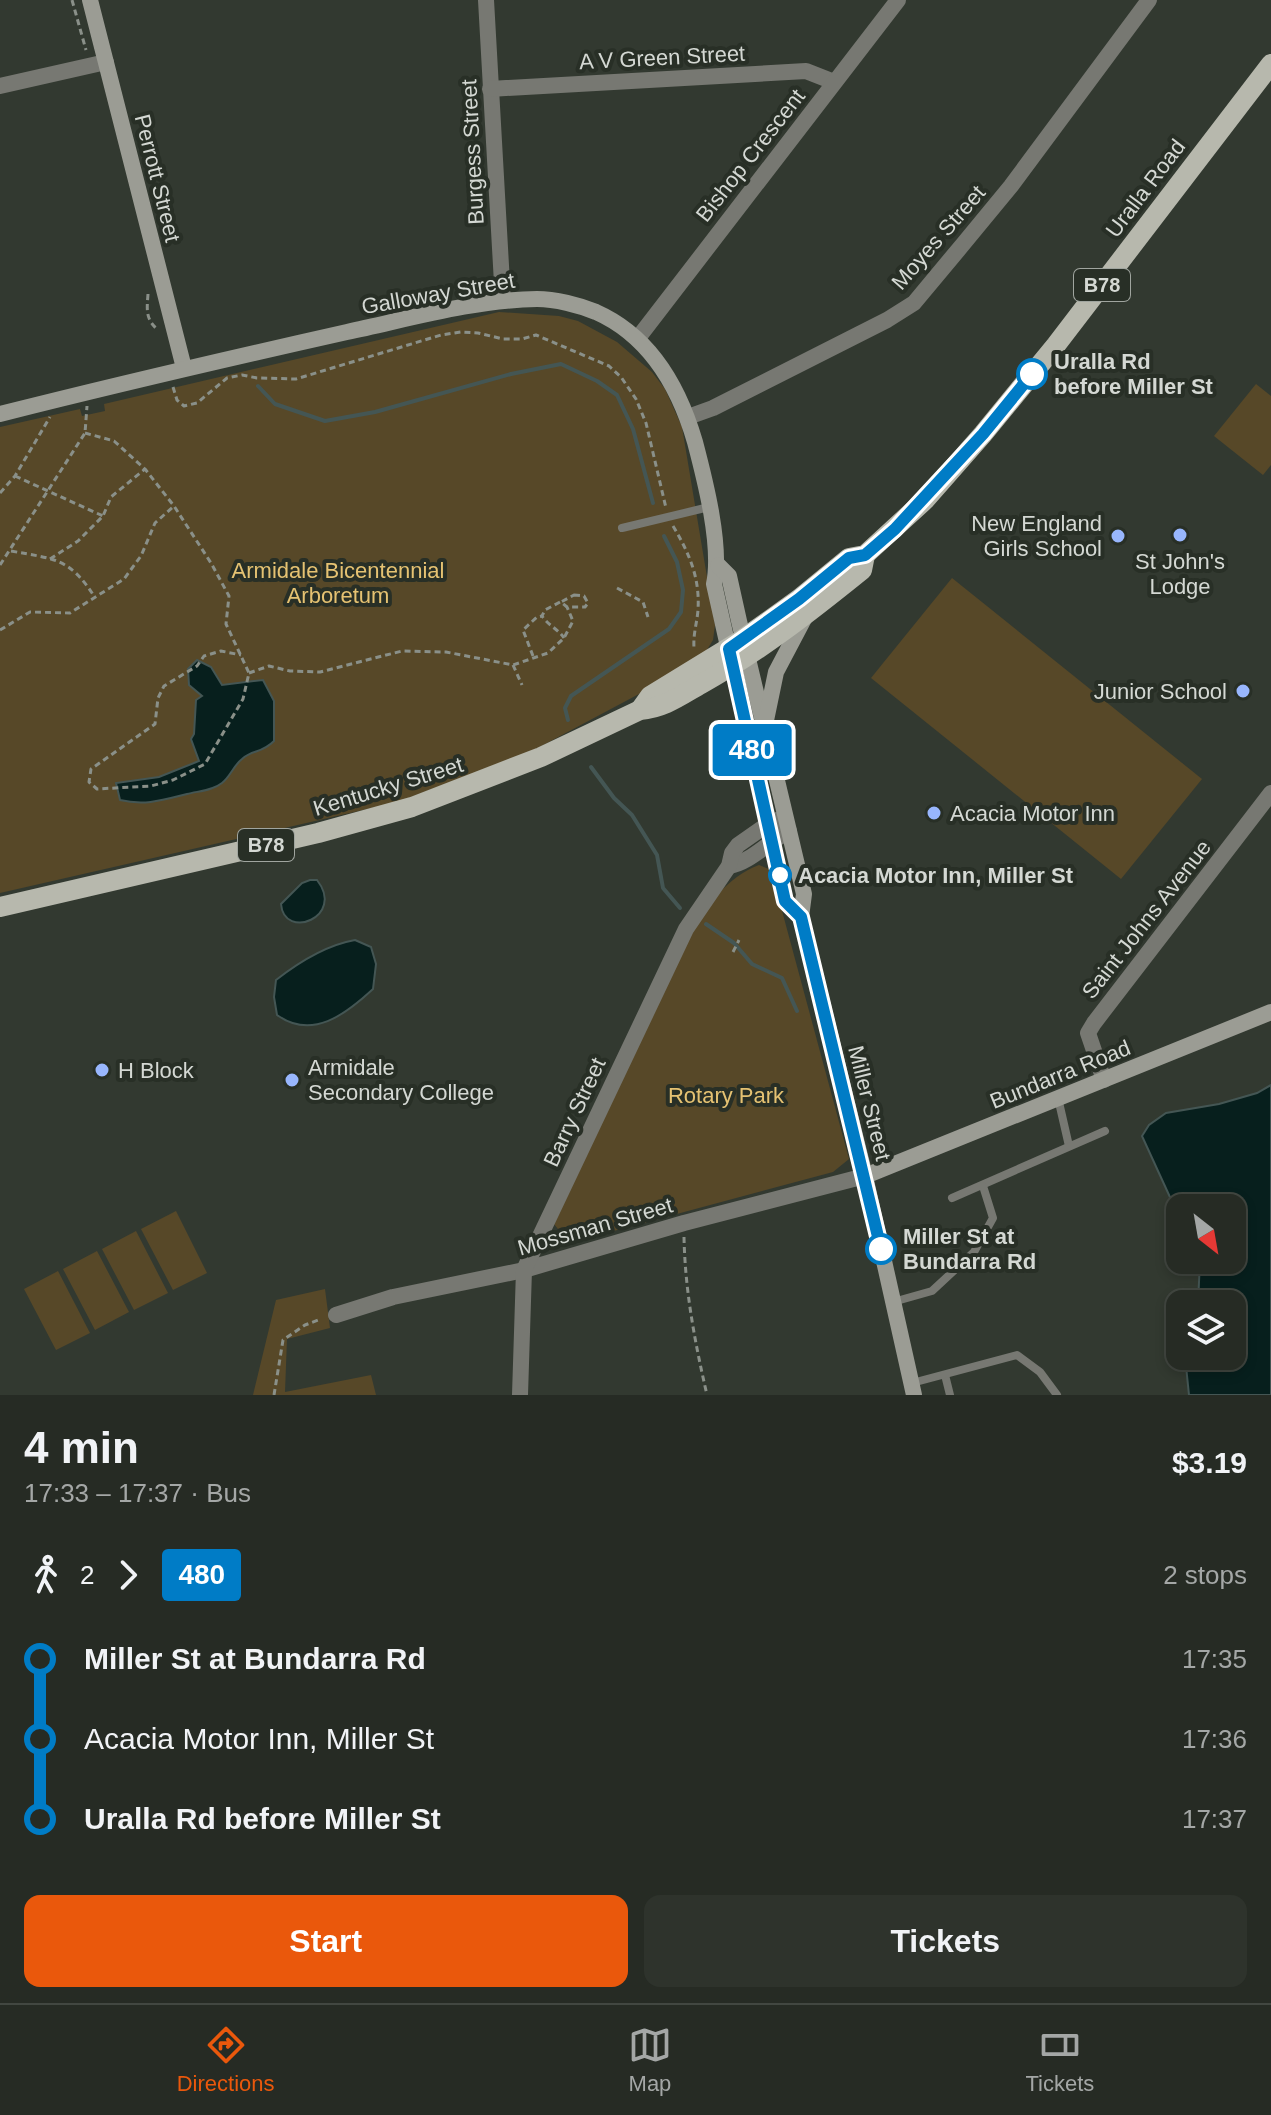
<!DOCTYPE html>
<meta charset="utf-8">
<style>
:root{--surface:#262b24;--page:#2e332c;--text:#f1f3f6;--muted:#a4a7a6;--line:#424741;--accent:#ea580c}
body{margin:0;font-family:Helvetica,sans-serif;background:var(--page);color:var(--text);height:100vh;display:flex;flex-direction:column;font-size:30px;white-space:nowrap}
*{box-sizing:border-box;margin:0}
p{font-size:26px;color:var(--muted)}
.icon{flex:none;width:44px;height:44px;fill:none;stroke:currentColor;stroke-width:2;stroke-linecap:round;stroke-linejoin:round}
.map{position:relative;height:1395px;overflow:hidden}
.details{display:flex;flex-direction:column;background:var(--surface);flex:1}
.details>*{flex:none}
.badge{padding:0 16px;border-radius:6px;font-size:28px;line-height:52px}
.needle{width:52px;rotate:149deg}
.fabs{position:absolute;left:1166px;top:1194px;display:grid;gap:16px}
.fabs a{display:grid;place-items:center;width:80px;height:80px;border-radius:16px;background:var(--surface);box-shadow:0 4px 12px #0003,0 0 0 2px var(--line);font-size:40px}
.map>.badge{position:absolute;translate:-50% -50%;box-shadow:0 0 0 4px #fff}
.legs{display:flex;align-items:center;gap:12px;height:88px;padding:0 24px;font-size:26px}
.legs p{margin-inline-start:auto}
.head{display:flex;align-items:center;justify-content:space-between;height:136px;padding:0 24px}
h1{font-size:44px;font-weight:600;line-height:60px}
.button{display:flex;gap:16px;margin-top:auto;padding:16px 24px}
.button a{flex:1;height:92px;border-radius:16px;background:var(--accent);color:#fff;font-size:32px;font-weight:600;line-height:92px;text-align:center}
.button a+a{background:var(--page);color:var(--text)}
ul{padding:0 24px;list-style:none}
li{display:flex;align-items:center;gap:28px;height:80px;font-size:30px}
li i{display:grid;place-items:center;width:12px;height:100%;margin:0 10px;background:currentColor}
li i::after{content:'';width:20px;height:20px;margin:-10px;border:6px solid;border-radius:50%;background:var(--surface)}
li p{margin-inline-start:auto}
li:first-child i{background:linear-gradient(#0000 50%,currentColor 0)}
li:last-child i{background:linear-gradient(currentColor 50%,#0000 0)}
.menu{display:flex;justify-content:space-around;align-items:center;height:112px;border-top:2px solid var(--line);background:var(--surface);font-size:22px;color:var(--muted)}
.menu a{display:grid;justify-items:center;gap:4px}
.menu .current{color:var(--accent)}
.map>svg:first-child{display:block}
</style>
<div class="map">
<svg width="1271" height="1395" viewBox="0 0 1271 1395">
<rect width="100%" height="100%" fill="#323930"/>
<!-- green -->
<g fill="#574828">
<polygon points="499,312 559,316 578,321 617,342 652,372 665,389 682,427 715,625 713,640 705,653 639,694 532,751 398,802 0,893 0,427 80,409 82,416 105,411 104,404"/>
<polygon points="1256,384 1271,396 1271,465 1263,475 1214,436"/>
<polygon points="952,578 1202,779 1121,879 871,678"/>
<path d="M759,865l12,5 78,289 -16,13 -264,71 -15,-19 136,-290c19,-29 35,-56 69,-69z"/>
<polygon points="176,1211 207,1273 173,1290 141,1229"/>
<polygon points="136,1231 168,1293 134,1310 102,1249"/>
<polygon points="97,1251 129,1312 95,1330 63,1269"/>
<polygon points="58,1271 90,1333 56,1350 24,1289"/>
<polygon points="325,1289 330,1328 287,1339 285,1392 371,1375 376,1395 253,1395 276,1300"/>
</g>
<!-- water -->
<g fill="#071f1d" stroke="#445654" stroke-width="2">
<path d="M197,660l14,7 11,18 41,-5 11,21v40c-13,13 -21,8 -32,18 -8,6 -12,18 -20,24 -10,8 -24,8 -35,11 -24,6 -42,12 -67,6l-4,-17 43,-6 40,-16 -8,-22 3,-5 2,-34 6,-4 -13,-11 -1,-16z"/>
<path d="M310,880h7c29,37 -33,61 -36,24l21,-21z"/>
<path d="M355,940l16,7 5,17 -3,25c-28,26 -61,51 -96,26l-3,-18 2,-17c23,-18 51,-35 79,-40z"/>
<polygon points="1271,1085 1271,1395 1189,1395 1185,1356 1232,1356 1232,1304 1198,1304 1200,1260 1232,1260 1232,1208 1180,1208 1180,1219 1142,1136 1149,1125 1166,1113 1219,1104 1257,1093"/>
</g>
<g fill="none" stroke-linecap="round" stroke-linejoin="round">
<!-- stream -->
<g stroke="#445654" stroke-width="4">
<polyline points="258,386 275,404 325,421 375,412 511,374 561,364 597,381 617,395 633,429 653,503"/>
<polyline points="568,720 565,708 571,696 669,629 681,612 683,590 677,562 664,536"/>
<polyline points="591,767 614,798 632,815 657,855 663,888 680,908"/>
<polyline points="706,924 734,943 752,964 782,978 797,1011"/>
</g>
<!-- path -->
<g stroke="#8a9089" stroke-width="3" stroke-dasharray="6 4" stroke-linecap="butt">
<polyline points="72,0 86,50"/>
<path d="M148,294c-1,15 -3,25 10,36"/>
<polyline points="173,387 177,400 184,406 197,403 227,378 242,375 257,378 296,379 441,335 461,332 478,333 503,339 522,339 536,335 609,366 621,377 636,399 646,423 666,508"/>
<polyline points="85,433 114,441 145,469 174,506 211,563 229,596 226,624 249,673 243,699 205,764 173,780 151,786 97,789 89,782 91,769 155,724 158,698 164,686 197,666 204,656 221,651 241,655"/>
<polyline points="15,476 103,516"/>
<polyline points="0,493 15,476 50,417"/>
<path d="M673,526c16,27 27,51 25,84 -1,13 -5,24 -4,38"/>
<path d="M11,551c42,8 58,6 83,45"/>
<polyline points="50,559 78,541 103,516 111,497 145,469"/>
<polyline points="0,565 85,433 87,406"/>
<polyline points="617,588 643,602 648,617"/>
<polygon points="574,595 584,596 588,603 585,607 567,607 561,602"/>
<path d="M560,602l-15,8 -3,6c7,10 16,13 22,22"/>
<polyline points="0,630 30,612 70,613 124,579 141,556 155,523 174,506"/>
<polyline points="533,656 523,630 537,617 542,616"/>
<polyline points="513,665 522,685"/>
<polyline points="249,673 269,666 290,671 320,672 402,651 446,652 513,665 548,653 564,638 573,621 567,607"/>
<polyline points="733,952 739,940"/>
<path d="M684,1237c1,54 11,106 23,158"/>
<polyline points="274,1395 283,1340 305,1325 321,1319"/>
</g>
<!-- lane -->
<g stroke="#777872" stroke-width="8">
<polyline points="622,528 709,507"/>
<polyline points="1058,1098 1069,1146"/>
<polyline points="952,1198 1105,1131"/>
<polyline points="893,1302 932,1291 974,1252 993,1218 983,1186"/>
<polyline points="945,1375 950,1395"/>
<polyline points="912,1383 1017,1355 1040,1372 1057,1395"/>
</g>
<!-- street -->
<g stroke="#777872" stroke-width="16">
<polyline points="486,0 503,301"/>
<polyline points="0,86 106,62"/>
<polyline points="490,89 806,71 834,82"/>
<polyline points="638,338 898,0"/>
<polyline points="688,417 713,408 887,320 914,303 964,243 1011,186 1149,0"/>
<path d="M729,866c21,-3 40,-25 60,-35"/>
<polyline points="1104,1080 1088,1033 1094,1023 1271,793"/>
<polyline points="336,1315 393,1297 524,1270 684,1223 865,1176"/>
<polyline points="520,1395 524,1270 686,929 729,866 732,853 738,845 768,824 785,817"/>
</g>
<!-- secondary -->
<g stroke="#9b9c94" stroke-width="16">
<polyline points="90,0 184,368"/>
<path d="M0,414c115,-29 231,-56 347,-82 62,-13 126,-32 190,-33 18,0 42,6 59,13 54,24 83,75 99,130 10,38 27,104 19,142l71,317 16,16"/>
<polyline points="718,565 729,576 739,621 804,894 801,917 865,1176 914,1395"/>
<polyline points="765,725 776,672 805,617"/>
<polyline points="865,1176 1271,1012"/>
</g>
<!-- primary -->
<g stroke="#b7b8ad" stroke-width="20">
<polyline points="640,710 650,696 743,639 799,599 849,558 865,555 925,500 983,434 1056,345 1271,64"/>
<path d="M0,907l318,-74 94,-26 129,-50 99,-47c24,-2 40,-14 61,-26 58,-32 109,-72 161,-114l3,-15"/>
</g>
</g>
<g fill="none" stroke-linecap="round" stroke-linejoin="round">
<defs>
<polyline id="line-1" points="881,1249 801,917 785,901 729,649 799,599 849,558 865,555 895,529 983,434 1032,374"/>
</defs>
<!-- line-1 casing -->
<use href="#line-1" stroke="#fff" stroke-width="18"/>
<!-- line-1 -->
<use href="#line-1" stroke="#007cc6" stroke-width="12"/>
</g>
<!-- markers -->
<g fill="#fff" stroke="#007cc6" stroke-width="4">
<circle cx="1032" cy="374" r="14"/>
<circle cx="780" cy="875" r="10"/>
<circle cx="881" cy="1249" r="14"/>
</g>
<g fill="#98b6fd" stroke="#282f26" stroke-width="3">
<circle cx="1180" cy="535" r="8"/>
<circle cx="1118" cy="536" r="8"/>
<circle cx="1243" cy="691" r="8"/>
<circle cx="934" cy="813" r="8"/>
<circle cx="102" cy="1070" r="8"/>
<circle cx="292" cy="1080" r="8"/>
</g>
<g text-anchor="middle" stroke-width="8" stroke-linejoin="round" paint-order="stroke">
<!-- shield labels -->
<g fill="#282f26" stroke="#a0a59f" stroke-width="2">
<rect x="1074" y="269" width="56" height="32" rx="6"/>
<rect x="238" y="829" width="56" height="32" rx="6"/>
</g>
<g font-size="20" font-weight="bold" fill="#d4d8d3">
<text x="1102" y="292">B78</text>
<text x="266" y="852">B78</text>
</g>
<!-- street labels -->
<g font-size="22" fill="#d4d8d3" stroke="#282f26">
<text transform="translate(662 57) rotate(-3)" y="8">A V Green Street</text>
<text transform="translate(472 152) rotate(-93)" y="8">Burgess Street</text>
<text transform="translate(750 155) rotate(-52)" y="8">Bishop Crescent</text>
<text transform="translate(158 178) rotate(76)" y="8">Perrott Street</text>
<text transform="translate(1145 188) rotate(-53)" y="8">Uralla Road</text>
<text transform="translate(938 237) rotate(-49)" y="8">Moyes Street</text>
<text transform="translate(438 293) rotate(-10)" y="8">Galloway Street</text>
<text transform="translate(388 786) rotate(-17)" y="8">Kentucky Street</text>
<text transform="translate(1146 919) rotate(-52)" y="8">Saint Johns Avenue</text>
<text transform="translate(1060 1074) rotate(-22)" y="8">Bundarra Road</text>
<text transform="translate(870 1103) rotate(76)" y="8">Miller Street</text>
<text transform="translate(574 1112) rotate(-65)" y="8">Barry Street</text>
<text transform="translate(595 1226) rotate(-16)" y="8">Mossman Street</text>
</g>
<!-- stop labels -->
<g font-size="22" font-weight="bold" fill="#d4d8d3" stroke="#282f26" text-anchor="start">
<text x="1054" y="369">Uralla Rd<tspan x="1054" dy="25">before Miller St</tspan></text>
<text x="798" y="883">Acacia Motor Inn, Miller St</text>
<text x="903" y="1244">Miller St at<tspan x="903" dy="25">Bundarra Rd</tspan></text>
</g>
<!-- poi labels -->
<g font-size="22" fill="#d4d8d3" stroke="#282f26" text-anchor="start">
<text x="1102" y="531" text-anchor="end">New England<tspan x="1102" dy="25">Girls School</tspan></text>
<text x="1180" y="569" text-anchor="middle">St John's<tspan x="1180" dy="25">Lodge</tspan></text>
<text x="1227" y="699" text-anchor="end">Junior School</text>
<text x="950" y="821">Acacia Motor Inn</text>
<text x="308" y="1075">Armidale<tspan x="308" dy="25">Secondary College</tspan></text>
<text x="118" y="1078">H Block</text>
</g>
<!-- park labels -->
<g font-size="22" fill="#e5c272" stroke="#282f26">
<text x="338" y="578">Armidale Bicentennial<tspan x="338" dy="25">Arboretum</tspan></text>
<text x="726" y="1103">Rotary Park</text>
</g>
</g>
</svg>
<div class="fabs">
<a><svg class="needle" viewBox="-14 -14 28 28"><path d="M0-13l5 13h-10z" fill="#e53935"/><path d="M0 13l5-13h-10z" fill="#a4a7a6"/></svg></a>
<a><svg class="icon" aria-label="layers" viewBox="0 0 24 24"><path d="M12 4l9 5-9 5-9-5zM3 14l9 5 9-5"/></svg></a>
</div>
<b class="badge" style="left:752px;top:750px;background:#007cc6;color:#fff">480</b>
</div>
<section class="details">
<div class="head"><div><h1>4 min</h1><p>17:33 – 17:37 · Bus</p></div><b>$3.19</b></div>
<div class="legs"><svg class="icon" aria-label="walk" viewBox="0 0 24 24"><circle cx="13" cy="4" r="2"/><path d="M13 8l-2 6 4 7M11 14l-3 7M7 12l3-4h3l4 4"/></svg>2<svg class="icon" aria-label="forward" viewBox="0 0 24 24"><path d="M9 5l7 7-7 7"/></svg><b class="badge" style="background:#007cc6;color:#fff">480</b><p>2 stops</p></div>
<ul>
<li><i style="color:#007cc6"></i><b>Miller St at Bundarra Rd</b><p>17:35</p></li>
<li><i style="color:#007cc6"></i><span>Acacia Motor Inn, Miller St</span><p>17:36</p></li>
<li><i style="color:#007cc6"></i><b>Uralla Rd before Miller St</b><p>17:37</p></li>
</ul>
<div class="button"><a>Start</a><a>Tickets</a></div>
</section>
<nav class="menu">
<a class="current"><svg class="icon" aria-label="directions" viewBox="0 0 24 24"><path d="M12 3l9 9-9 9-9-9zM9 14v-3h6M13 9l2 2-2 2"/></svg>Directions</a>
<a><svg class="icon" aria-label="map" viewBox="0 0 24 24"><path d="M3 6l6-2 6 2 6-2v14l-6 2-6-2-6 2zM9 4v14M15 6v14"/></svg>Map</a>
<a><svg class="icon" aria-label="tickets" viewBox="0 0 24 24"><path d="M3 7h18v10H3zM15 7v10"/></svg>Tickets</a>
</nav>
